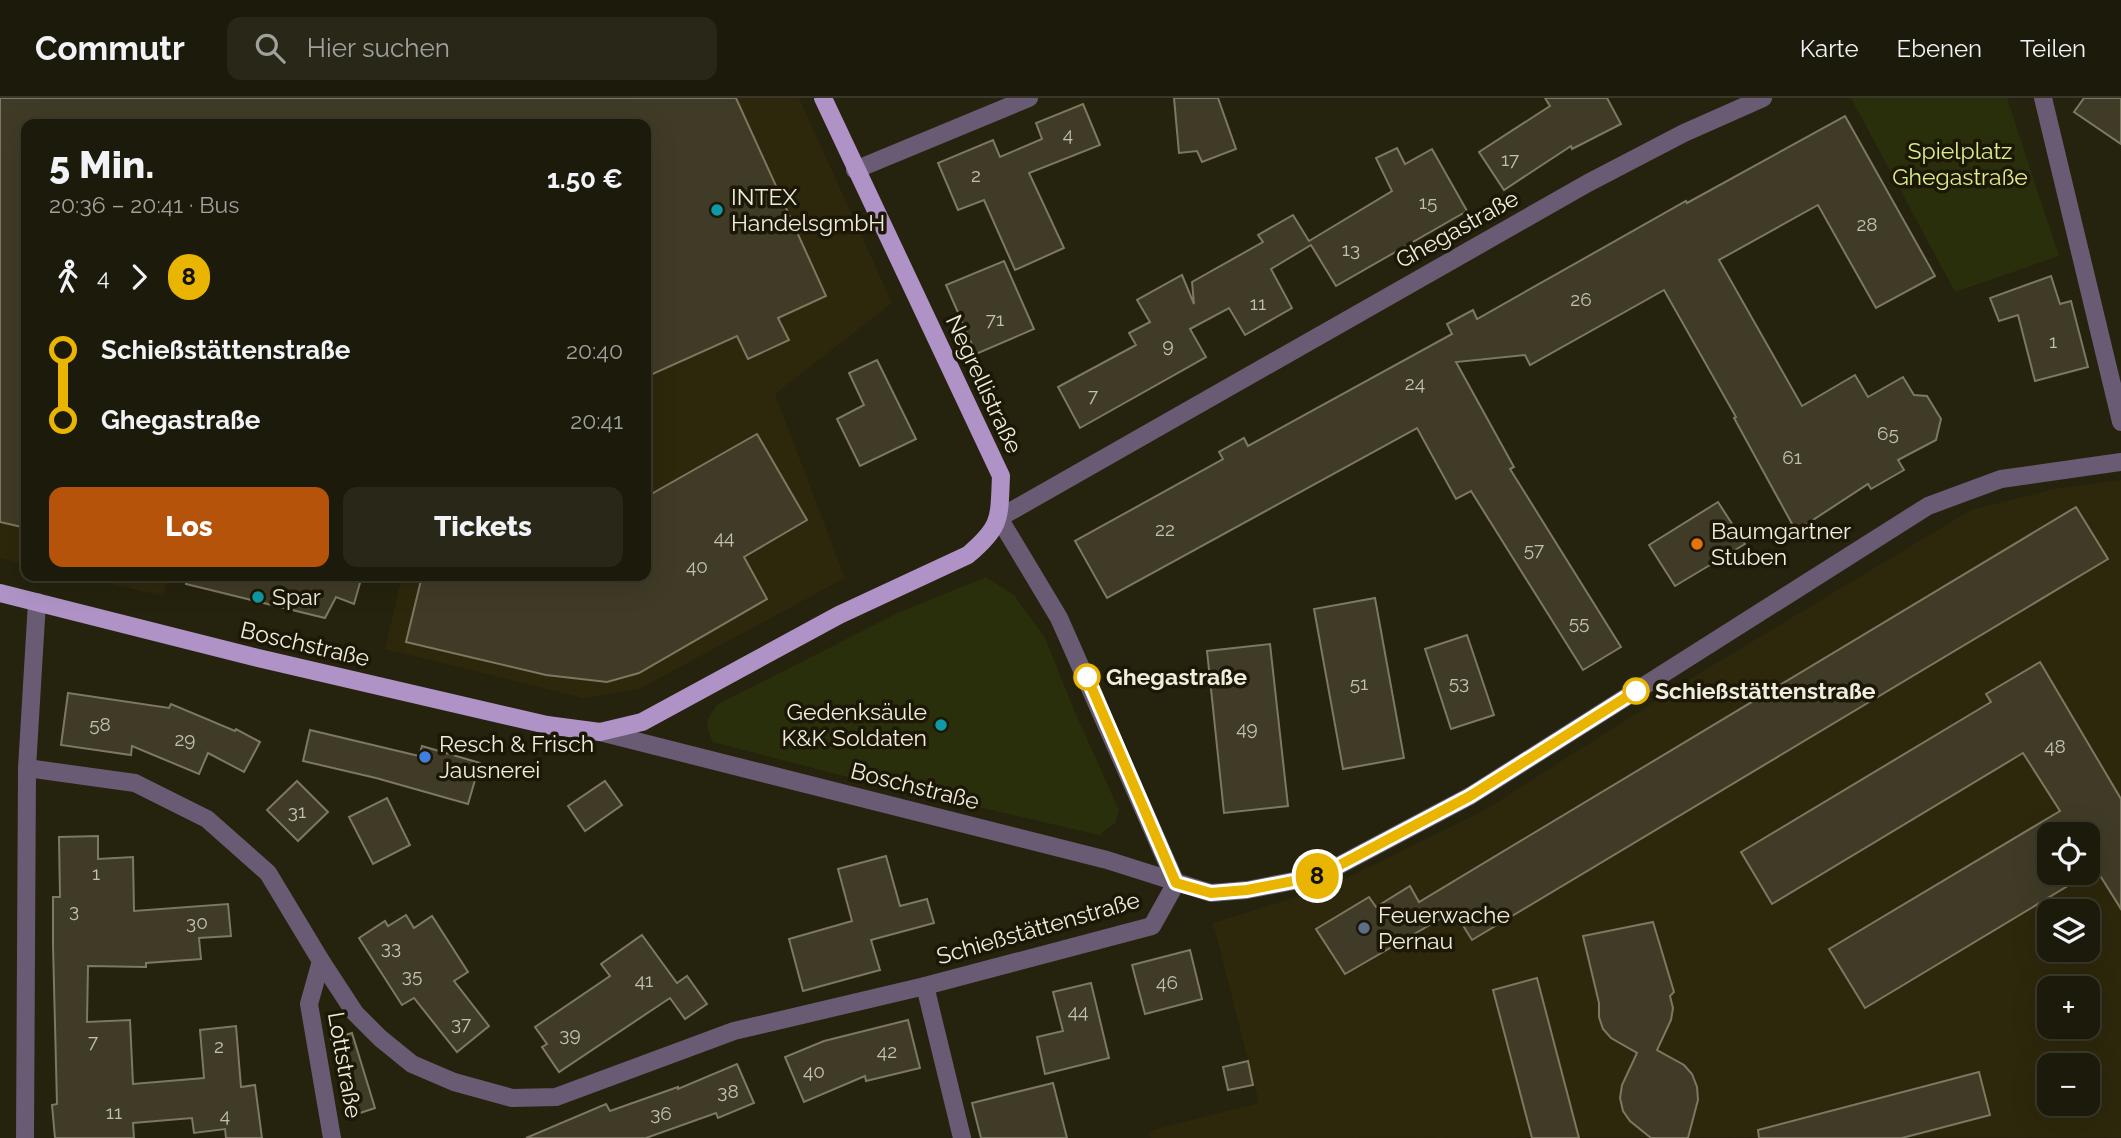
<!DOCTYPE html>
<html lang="de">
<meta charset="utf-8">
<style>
:root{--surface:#1c1a0a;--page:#292718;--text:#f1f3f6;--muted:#a0a19c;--line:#3a382b;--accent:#b45309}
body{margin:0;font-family:Raleway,sans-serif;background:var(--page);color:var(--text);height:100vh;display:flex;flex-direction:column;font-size:26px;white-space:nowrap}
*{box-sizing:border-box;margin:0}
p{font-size:23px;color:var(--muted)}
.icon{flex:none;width:38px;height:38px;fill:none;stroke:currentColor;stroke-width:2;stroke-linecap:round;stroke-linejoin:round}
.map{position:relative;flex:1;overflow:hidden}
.sheet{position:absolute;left:21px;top:21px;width:630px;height:462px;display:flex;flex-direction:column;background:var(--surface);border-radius:14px;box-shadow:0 7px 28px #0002,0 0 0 2px var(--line)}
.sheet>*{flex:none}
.badge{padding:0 14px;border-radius:23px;font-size:24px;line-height:46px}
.buttons{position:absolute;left:2037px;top:724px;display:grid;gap:14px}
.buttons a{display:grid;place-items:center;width:63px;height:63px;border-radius:14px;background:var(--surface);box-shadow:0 7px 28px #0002,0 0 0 2px var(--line);font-size:35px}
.map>.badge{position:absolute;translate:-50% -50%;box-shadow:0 0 0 4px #fff}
.legs{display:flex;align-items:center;gap:10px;height:77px;padding:0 28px;font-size:23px}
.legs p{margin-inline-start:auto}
.summary{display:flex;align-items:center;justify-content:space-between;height:119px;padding:0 28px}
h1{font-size:38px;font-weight:800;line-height:52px}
.primary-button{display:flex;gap:14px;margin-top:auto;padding:14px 28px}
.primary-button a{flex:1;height:80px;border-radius:14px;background:var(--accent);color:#fff;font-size:28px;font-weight:800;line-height:80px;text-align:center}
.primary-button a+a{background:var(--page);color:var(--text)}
ul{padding:0 28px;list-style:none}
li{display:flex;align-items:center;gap:24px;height:70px;font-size:26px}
li i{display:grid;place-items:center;width:10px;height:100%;margin:0 9px;background:currentColor}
li i::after{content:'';width:18px;height:18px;margin:-9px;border:5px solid;border-radius:50%;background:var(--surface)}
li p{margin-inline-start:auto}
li:first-child i{background:linear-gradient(#0000 50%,currentColor 0)}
li:last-child i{background:linear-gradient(currentColor 50%,#0000 0)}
header{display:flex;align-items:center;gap:42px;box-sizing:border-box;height:98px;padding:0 35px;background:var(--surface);border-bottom:2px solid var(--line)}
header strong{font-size:33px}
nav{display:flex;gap:38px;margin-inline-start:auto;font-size:24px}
.search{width:490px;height:63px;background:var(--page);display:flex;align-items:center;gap:18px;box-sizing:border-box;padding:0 24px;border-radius:14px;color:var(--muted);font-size:26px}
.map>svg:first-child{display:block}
</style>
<header>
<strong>Commutr</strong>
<div class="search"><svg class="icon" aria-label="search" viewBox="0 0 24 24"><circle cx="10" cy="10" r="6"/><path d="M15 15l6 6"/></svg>Hier suchen</div>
<nav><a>Karte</a><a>Ebenen</a><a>Teilen</a></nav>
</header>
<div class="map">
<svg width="2121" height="1040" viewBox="0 0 2121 1040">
<rect width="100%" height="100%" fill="#25220d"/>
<!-- built -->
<g fill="#2d280c" fill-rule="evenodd">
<polygon points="0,0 799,0 892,205 775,296 845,480 639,591 584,600 385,551 402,478 646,478 646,26 26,26 26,466 0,460"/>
<path d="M2121,382v657l-970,1 -2,-7 110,-28 -46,-180 115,-36 155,-76 212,-135 276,-166 83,-21zM2049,737h39v38h-39zM2049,814h39v38h-39zM2049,891h39v38h-39zM2049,968h39v38h-39z"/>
<polygon points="77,478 169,478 163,498"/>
</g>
<!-- green -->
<g fill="#2a2f0b">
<polygon points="1851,0 2007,0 2059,158 1955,194"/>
<path d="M986,479l28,18 31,43 29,72 45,100 -4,13 -16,12 -259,-60 -127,-33c-9,-17 -7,-23 5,-38l182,-92z"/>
</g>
<!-- building -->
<g fill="#3f3b26" stroke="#7c7861" stroke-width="2" fill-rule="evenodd">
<polygon points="0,0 736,0 826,198 778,220 789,242 748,261 737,238 646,279 646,26 26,26 26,430 0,424"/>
<polygon points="1174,0 1218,0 1236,51 1202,64 1197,53 1179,55"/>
<polygon points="1545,0 1607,0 1621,26 1572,51 1571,48 1504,92 1479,54 1550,8"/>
<polygon points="2084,0 2121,0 2121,46 2074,14"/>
<polygon points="1083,6 1100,47 1029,75 1064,150 1015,172 984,102 958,112 938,65 993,42 1000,59 1042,41 1036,25"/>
<polygon points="1845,18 1935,178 1876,210 1818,107 1719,162 1802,308 1855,277 1868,299 1903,279 1914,297 1927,298 1941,321 1936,342 1898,362 1904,372 1871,391 1868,386 1796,433 1734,320 1736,319 1664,192 1530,267 1525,257 1456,264 1514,369 1510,371 1621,549 1583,572 1471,393 1456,401 1417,330 1107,500 1075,443 1223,361 1219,354 1244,340 1248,348 1452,236 1447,226 1473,212 1477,221 1686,103 1687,105"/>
<polygon points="1397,50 1405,66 1432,51 1467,113 1336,188 1311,147 1271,171 1292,210 1245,237 1229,210 1190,231 1206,259 1080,330 1058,289 1136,247 1129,235 1150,224 1137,202 1182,177 1194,206 1192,184 1263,144 1258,137 1293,117 1309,143 1392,93 1376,60"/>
<polygon points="1004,163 1034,231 976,256 946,187"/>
<polygon points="2051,178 2060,206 2071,203 2088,269 2035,283 2018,217 1999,223 1990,200"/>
<polygon points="877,262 916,341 860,368 837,321 864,307 849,275"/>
<polygon points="757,336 807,422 744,459 767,501 639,575 607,584 546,577 406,544 422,478 646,478 646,399"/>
<polygon points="1718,404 1745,446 1675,488 1649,447"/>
<polygon points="2076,409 2108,461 1472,842 1454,813 1345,876 1316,831 1369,799 1376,809 1410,788 1419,804"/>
<polygon points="187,478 362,478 354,506 336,499 325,520 186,486"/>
<polygon points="1375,500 1404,660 1343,671 1314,511"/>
<polygon points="1467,537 1494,617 1451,631 1425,551"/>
<polygon points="1270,546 1288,708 1224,715 1207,553"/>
<path d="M2040,564l81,137v110l-25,-40 -231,139 -36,-59 231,-138 -37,-58 -251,151 -31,-52 250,-150 -5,-8zM2049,737h39v38h-39z"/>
<polygon points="68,595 169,610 171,606 235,633 236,631 260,644 244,674 208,655 199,676 132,648 131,657 61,647"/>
<polygon points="310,632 419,658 422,648 480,665 468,706 376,680 303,663"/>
<polygon points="297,683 328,714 298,743 267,712"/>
<polygon points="605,683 622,707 585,733 568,708"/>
<polygon points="387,700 410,747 373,766 349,719"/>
<polygon points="98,738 98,761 133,759 134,813 228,806 231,838 199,840 201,861 146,865 146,869 88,868 87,924 130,922 133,986 204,980 200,932 236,928 241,989 255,987 262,1040 226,1040 225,1031 194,1035 192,1020 133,1025 134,1040 55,1040 52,1007 57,1006 53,847 53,799 60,799 59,739"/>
<polygon points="886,758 900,808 927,801 934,825 871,842 880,872 803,893 789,841 852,823 838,771"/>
<polygon points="406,817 414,830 432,818 468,874 454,883 489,928 457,954 414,900 402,907 359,840 385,823 388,828"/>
<polygon points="1653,824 1674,894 1670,898 1673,910 1671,922 1657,952 1684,967 1692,976 1697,989 1698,1002 1688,1040 1651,1040 1630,1023 1623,1013 1620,1000 1622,987 1637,955 1611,940 1603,931 1599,919 1599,905 1583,838"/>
<polygon points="642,837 677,885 687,878 707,906 685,921 670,900 559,974 542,949 547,946 535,929 610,878 601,866"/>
<polygon points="1190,852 1202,901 1145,916 1132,867"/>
<polygon points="1537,880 1579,1040 1532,1040 1493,892"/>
<polygon points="1091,885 1109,960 1045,976 1037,939 1063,933 1053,894"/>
<polygon points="908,922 920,970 866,983 865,978 804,1004 785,959 824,943"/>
<polygon points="352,935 375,1010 354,1017 331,941"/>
<polygon points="1248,963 1253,987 1228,992 1223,969"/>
<polygon points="737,966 754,1005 718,1020 716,1015 646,1040 526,1040 606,1006 610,1013 678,989 678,991"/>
<polygon points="1979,974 1990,1017 1902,1040 1759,1040 1758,1032"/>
<polygon points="1053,985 1067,1040 981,1040 972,1005"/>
</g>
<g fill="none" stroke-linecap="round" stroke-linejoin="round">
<!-- minor -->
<g stroke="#685b73" stroke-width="18">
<polyline points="2043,0 2121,324"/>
<polyline points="855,72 1029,0"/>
<polyline points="600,634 1107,762 1211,795 1247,792 1319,778 1470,698 1928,408 2001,381 2121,364"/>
<polyline points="27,670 135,685 207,721 268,775 321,863 355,915 380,940 412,966 454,984 512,1000 556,999 734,933 925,888 1152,828 1176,785"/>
<polyline points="1176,785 1059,520 999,420 1588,85 1684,35 1763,0"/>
<polyline points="321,863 309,906 332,1040"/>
<polyline points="925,888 962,1040"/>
<polyline points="25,1040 27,670 37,504"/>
</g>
<!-- major -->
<path stroke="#af93c6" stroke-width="18" d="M0,495l258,65 289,67 53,7 42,-10 197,-107 129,-60c34,-29 31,-36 33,-79l-178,-378"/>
</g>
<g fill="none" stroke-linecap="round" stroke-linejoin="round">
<defs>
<polyline id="line-1" points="1087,579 1176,785 1211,795 1247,792 1319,778 1470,698 1636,593"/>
</defs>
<!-- line-1 casing -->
<use href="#line-1" stroke="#fff" stroke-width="16"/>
<!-- line-1 -->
<use href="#line-1" stroke="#eab500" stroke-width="10"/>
</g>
<!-- markers -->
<g fill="#0f9aa8" stroke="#1c1805" stroke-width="2.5">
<circle cx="717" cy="112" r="7"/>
<circle cx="258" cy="499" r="7"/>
<circle cx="941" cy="627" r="7"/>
</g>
<circle fill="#e8710a" stroke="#1c1805" stroke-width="2.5" cx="1697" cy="446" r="7"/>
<g fill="#fff" stroke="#eab500" stroke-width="3.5">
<circle cx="1087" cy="579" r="12"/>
<circle cx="1636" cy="593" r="12"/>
</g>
<circle fill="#3f7fe0" stroke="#1c1805" stroke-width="2.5" cx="425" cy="659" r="7"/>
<circle fill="#5c6f8a" stroke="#1c1805" stroke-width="2.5" cx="1364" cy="830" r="7"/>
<g text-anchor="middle" stroke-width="7" stroke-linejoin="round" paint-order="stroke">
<!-- number labels -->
<g font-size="19" fill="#c3c0b2">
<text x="1068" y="43">4</text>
<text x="1510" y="68">17</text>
<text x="976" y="84">2</text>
<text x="1428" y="111">15</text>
<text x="1867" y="133">28</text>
<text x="1351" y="158">13</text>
<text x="1581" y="208">26</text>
<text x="1258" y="212">11</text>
<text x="995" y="228">71</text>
<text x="2053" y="250">1</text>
<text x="1168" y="254">9</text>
<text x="1415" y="292">24</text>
<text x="1093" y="304">7</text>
<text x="1888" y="342">65</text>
<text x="1792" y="366">61</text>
<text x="1165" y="438">22</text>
<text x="724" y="446">44</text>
<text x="1534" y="458">57</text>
<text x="697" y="475">40</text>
<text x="1579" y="531">55</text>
<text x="1459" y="591">53</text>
<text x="1359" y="592">51</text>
<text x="100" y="633">58</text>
<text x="1247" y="637">49</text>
<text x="185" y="648">29</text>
<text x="2055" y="655">48</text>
<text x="297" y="720">31</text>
<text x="96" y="782">1</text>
<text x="74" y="819">3</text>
<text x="197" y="831">30</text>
<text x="391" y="856">33</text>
<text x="412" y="884">35</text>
<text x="644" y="889">41</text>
<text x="1167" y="891">46</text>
<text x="1078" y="920">44</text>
<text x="461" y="932">37</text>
<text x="570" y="943">39</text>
<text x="93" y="950">7</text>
<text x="219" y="955">2</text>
<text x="887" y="960">42</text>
<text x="814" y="980">40</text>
<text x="728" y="1000">38</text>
<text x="114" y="1021">11</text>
<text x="661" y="1022">36</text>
<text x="225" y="1024">4</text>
</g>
<!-- park labels -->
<g font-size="23" fill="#dced8b" stroke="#1c1805">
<text x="1960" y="61">Spielplatz<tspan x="1960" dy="26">Ghegastraße</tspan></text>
</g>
<!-- poi labels -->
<g font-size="23" fill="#efede0" stroke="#1c1805" text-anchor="start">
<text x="731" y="107">INTEX<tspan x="731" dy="26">HandelsgmbH</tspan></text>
<text x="1711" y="441">Baumgartner<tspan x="1711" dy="26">Stuben</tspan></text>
<text x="272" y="507">Spar</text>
<text x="927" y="622" text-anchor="end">Gedenksäule<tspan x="927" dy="26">K&amp;K Soldaten</tspan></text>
<text x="439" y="654">Resch &amp; Frisch<tspan x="439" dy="26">Jausnerei</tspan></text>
<text x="1378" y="825">Feuerwache<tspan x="1378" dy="26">Pernau</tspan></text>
</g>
<!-- street labels -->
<g font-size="23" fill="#efede0" stroke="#1c1805">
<text transform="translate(1457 131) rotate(-29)" y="8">Ghegastraße</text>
<text transform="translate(984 286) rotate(65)" y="8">Negrellistraße</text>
<text transform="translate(305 546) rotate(13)" y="8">Boschstraße</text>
<text transform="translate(915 688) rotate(14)" y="8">Boschstraße</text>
<text transform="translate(1038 830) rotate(-16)" y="8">Schießstättenstraße</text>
<text transform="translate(345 967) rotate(80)" y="8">Lottstraße</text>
</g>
<!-- stop labels -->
<g font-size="23" font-weight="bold" fill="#efede0" stroke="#1c1805" text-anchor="start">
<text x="1106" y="587">Ghegastraße</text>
<text x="1655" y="601">Schießstättenstraße</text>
</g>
</g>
</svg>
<div class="buttons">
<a><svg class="icon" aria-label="locate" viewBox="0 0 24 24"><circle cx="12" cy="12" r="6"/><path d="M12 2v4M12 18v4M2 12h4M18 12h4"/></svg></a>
<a><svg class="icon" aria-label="layers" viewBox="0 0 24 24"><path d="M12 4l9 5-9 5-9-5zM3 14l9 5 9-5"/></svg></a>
<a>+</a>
<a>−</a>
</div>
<b class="badge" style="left:1317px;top:778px;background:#eab500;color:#111">8</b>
<section class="sheet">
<div class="summary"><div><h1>5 Min.</h1><p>20:36 – 20:41 · Bus</p></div><b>1.50 €</b></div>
<div class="legs"><svg class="icon" aria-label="walk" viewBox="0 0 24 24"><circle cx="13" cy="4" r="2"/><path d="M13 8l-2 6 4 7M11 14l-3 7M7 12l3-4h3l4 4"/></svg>4<svg class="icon" aria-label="forward" viewBox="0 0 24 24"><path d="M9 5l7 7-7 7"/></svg><b class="badge" style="background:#eab500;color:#111">8</b></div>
<ul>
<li><i style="color:#eab500"></i><b>Schießstättenstraße</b><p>20:40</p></li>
<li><i style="color:#eab500"></i><b>Ghegastraße</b><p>20:41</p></li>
</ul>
<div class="primary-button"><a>Los</a><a>Tickets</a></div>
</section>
</div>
